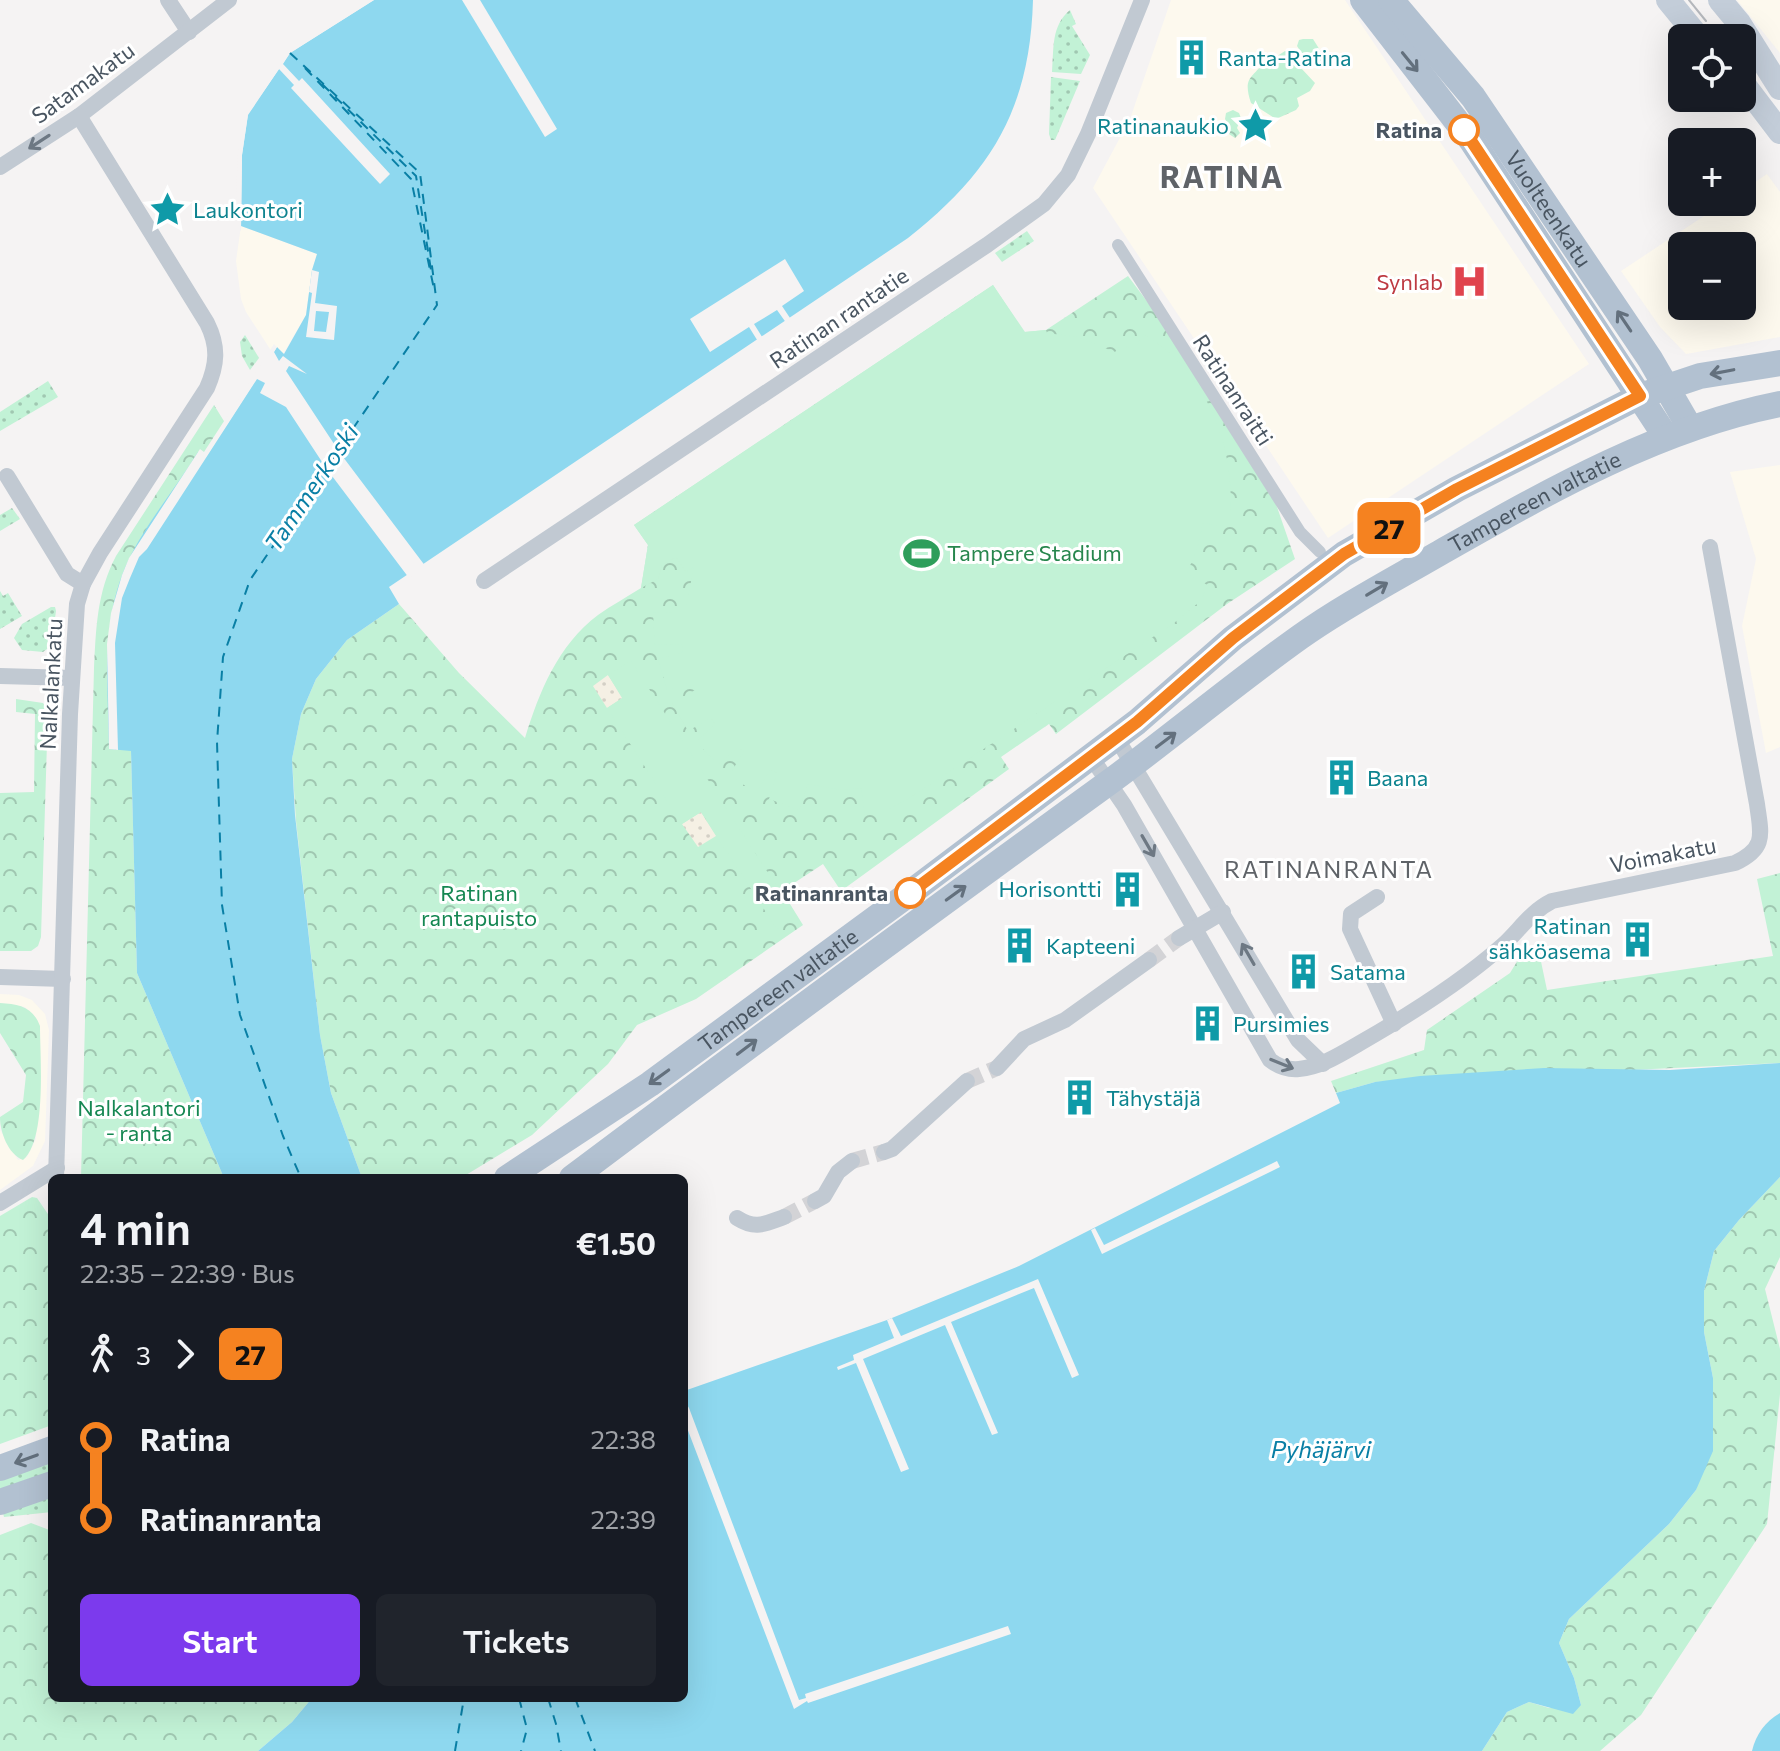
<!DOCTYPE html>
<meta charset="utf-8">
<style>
:root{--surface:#171b24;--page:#20242c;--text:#f1f3f6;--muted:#9ea1a6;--accent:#7c3aed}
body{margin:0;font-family:Commissioner,sans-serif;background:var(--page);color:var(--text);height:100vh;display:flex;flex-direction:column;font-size:30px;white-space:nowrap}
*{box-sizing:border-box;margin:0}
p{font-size:26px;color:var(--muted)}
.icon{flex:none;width:44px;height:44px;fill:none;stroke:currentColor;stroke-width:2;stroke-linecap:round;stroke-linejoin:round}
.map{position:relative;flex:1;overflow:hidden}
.details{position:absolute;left:48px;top:1174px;width:640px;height:528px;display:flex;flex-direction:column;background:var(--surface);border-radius:12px;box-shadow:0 8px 32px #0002}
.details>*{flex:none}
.badge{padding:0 16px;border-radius:12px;font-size:28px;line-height:52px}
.fabs{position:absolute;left:1668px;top:24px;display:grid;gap:16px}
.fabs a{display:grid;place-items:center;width:88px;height:88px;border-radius:12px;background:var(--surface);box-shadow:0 8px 32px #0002;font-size:40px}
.map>.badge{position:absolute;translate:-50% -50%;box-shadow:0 0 0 4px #fff}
.legs{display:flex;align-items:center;gap:12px;height:88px;padding:0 32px;font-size:26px}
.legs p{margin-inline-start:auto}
.head{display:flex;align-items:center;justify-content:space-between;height:136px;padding:0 32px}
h1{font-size:44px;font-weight:600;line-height:60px}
.button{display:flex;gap:16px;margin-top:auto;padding:16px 32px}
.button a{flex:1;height:92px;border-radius:12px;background:var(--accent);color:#fff;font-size:32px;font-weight:600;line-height:92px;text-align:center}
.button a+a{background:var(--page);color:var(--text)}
ul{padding:0 32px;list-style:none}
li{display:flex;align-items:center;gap:28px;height:80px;font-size:30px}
li i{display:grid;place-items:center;width:12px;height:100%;margin:0 10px;background:currentColor}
li i::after{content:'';width:20px;height:20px;margin:-10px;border:6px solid;border-radius:50%;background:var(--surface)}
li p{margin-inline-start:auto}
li:first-child i{background:linear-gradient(#0000 50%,currentColor 0)}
li:last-child i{background:linear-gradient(currentColor 50%,#0000 0)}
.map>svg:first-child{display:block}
</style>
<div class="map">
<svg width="1780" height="1751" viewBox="0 0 1780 1751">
<defs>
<pattern id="grass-dots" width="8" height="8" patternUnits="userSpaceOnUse" patternTransform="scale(2)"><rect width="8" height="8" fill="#c2f2d6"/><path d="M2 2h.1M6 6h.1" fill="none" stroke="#a0c7b1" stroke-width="1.8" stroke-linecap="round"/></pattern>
<pattern id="forest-crowns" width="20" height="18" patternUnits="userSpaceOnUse" patternTransform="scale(2)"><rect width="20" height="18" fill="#c2f2d6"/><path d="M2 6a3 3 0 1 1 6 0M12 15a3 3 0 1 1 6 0" fill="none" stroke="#a0c7b1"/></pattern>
<pattern id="sand-dots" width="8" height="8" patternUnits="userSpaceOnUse" patternTransform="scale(2)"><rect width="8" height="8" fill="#f5f0e4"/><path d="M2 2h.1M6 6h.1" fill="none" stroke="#d4d0c6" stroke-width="1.8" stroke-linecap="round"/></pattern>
</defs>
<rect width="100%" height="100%" fill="#f5f3f3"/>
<!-- commercial -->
<g fill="#fdf9ee" fill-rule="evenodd">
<polygon points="1171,0 1345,0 1589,364 1328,538 1093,188 1130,119"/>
<polygon points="1737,0 1780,0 1780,53"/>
<path d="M1767,174l13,18v145l-94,17 -26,-27 -39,-56 104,-69h17v-11zM1742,246v60h-60v-60z"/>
<polygon points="241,226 317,254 312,270 306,315 283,354 272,352 246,312 241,299 236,261"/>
<polygon points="1780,465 1780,747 1766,753 1742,626 1756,559 1730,472"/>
<polygon points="0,994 19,995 32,1000 45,1014 49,1030 45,1141 33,1166 0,1190 0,1130 18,1160 27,1157 36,1139 38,1022 25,1007 0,1003"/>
</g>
<!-- grass -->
<g fill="url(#grass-dots)">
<path d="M1070,10l6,14 -4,2 18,29 -9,19 -29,-2c2,-24 -1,-46 18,-62z"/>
<polygon points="1051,77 1080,81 1055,140 1051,140 1049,134"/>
<polygon points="1027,231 1034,241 1002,262 995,253"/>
<polygon points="245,335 259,358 250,370 242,356 240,342"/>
<polygon points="48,381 58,397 0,431 0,412"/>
<polygon points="12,508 20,519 0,531 0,515"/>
<polygon points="0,591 3,596 8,593 22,616 0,629"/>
<polygon points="51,607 55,607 56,611 51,646 43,652 22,650 14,638 22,624"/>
<polygon points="52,1460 52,1472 0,1491 0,1479"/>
<polygon points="52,1495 52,1512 4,1517 3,1513"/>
</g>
<!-- forest -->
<g fill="url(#forest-crowns)">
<path d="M1303,39h10l10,16 -4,10 -11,3c-4,-8 -6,-15 -11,-22l2,-6z"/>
<path d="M1285,51l10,3 6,14 14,15 -5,8 -13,7 2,8 -3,4 -20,9 -25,-16c-9,-27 2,-24 14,-43h6z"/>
<polygon points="1233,110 1239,113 1241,118 1237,128 1240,133 1235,138 1229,134 1230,128 1225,119 1226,113"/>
<path d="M1128,276l24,32 124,196 19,55 -68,45 -171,130 -7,-10 -48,33 8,12 -168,122 -18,-27 -41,27 21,34 -107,74 -59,26 -29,39 -76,71 -71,43h-99l-31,-85 -11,-58 -24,-214 -4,-62 9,-45 15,-35 31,-39 52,-36 60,69 66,65c14,-46 33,-93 73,-123 14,-10 29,-18 43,-27l7,-43 -14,-20 359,-240 32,47 21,-2z"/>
<path d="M214,405l13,21 -109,323 13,1 6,223 87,205h-143l13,-510c2,-40 3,-76 22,-112z"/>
<polygon points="16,699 43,703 48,710 41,937 38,946 31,951 0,951 0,793 34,792 35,714 16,712"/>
<polygon points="1780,873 1780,1063 1375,1082 1336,1093 1331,1081 1424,1050 1427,1030 1510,973 1521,955 1539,952 1547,990 1773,956 1757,879"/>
<path d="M0,1003c19,1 33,4 40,23 0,31 7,114 -17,134 -15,-6 -23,-28 -23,-43l23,-15 3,-27 -26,-42z"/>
<polygon points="1780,1177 1780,1257 1765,1289 1780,1349 1780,1394 1767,1524 1641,1715 1600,1751 1482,1751 1507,1712 1529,1702 1549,1708 1581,1705 1574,1678 1559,1643 1569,1619 1669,1524 1696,1490 1713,1378 1704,1332 1704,1291 1714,1251 1739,1220"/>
<polygon points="32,1197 37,1198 52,1220 52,1425 0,1444 0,1216"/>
<polygon points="31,1523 52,1531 52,1698 312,1698 292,1722 258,1751 0,1751 0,1535"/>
</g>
<!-- sand -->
<g fill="url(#sand-dots)">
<polygon points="608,675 623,698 607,708 593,686"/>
<polygon points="701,812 716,836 698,847 682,824"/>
</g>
<!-- garden -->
<g fill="#c2f2d6">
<path d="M993,285l31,47 22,-2 1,3 30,4 38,15 7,-8 11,7 11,-17c65,39 95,120 85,193l-26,-4 -6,26 -10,24 22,13 -11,17 -24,20 -266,176 -19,10 -24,6 -4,-27 -19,2 -34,-6 -9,26 -30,-11 8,-26 -7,-3 -14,23 -27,-18 15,-23 -6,-5 -20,18 -22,-23 19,-18 -4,-6 -23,13 -16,-28 23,-13 -3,-8 -25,8 -9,-31 25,-7 -1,-8 -27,1 -2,-32 19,-1 1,-6h13l8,-39 -8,5 -10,-15 -14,8 -4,14 -17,9 7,-43 -14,-20z"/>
<polygon points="631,661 796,916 777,929 701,812 682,824 607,708 622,698 608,675"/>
</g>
<!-- water -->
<g fill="#8ed8ef">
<path d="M374,0h659c-3,108 -41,172 -125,238l-519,349 10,17 -52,36 -31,39 -15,35 -9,45 3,56 25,220 11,58 31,85h-138l-87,-205 -6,-222 -22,-2c-1,-63 -9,-129 19,-188 18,-38 48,-73 70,-109l8,5 71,-110 7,7 22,-39 6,-45 5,-16 -76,-28 1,-71 6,-41 42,-61z"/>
<polygon points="1780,1063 1780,1177 1739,1220 1714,1251 1704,1291 1704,1332 1713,1378 1713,1451 1696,1490 1669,1524 1569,1619 1559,1643 1574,1678 1581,1705 1573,1714 1529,1702 1507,1712 1482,1751 258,1751 292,1722 312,1698 684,1698 684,1391 887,1320 1019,1266 1340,1103 1336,1093 1375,1082 1420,1076 1544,1068 1670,1070"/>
<path d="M1780,1713v38h-28c4,-17 13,-29 28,-38z"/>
</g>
<!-- pier -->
<g fill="#f5f3f3" fill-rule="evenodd">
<polygon points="367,0 374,0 290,53 283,64 299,81 302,78 390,174 380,184 291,88 294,85 279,69 248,115 242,155 241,231 239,230 236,193 238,154 245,113 287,50"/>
<polygon points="462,0 480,0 557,129 545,137"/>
<polygon points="785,259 804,291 782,306 792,321 787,324 777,310 754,324 764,340 759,343 749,327 710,352 690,319"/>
<path d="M312,270l7,2 -4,31 22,3 -3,34 -28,-3 6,-44 -3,-1zM316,311l13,1 -3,20 -12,-1z"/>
<polygon points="274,344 277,347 274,352 279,361 283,356 307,374 289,366 286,371 340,453 426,567 409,578 326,468 286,407 260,393 265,383 257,379 147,549 139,557 130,578 122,598 115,643 118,750 109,749 107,644 111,613 122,575 129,558 200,449 204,452"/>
<polygon points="1277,1161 1280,1167 1102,1254 1091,1230 1095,1228 1104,1245"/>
<polygon points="1038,1279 1079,1375 1072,1378 1034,1288 951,1322 998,1433 992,1435 945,1325 863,1359 909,1469 901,1472 856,1363 838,1370 837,1367 854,1360 853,1355 894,1338 887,1320 892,1318 901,1336"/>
<polygon points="684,1400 689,1408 799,1700 806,1698 805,1694 1008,1626 1011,1634 808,1703 807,1701 794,1709 684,1420"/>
</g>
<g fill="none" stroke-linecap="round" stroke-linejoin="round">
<!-- ferry -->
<g stroke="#097fa5" stroke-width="2" stroke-dasharray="10 8" stroke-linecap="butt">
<polyline points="290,53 420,173 437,305 250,580 223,657 217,742 222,905 240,1015 283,1136 301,1178"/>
<polyline points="305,68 411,179 434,289"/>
<polyline points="322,84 416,176 431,270"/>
<polyline points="519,1698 527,1729 521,1751"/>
<polyline points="548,1698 556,1724 561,1751"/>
<polyline points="575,1698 595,1751"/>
<polyline points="455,1751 464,1698"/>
</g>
<!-- minor-tunnel -->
<g stroke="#d3d3d6" stroke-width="16" stroke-dasharray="16 8" stroke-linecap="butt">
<polyline points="1149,960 1179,938"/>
<polyline points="967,1081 997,1068"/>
<polyline points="852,1161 884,1152"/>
<polyline points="784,1217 815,1201"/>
</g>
<!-- pedestrian -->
<polyline stroke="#c1c9d2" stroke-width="12" points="1118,245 1300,532 1320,552"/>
<!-- minor -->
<g stroke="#c1c9d2" stroke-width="16">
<polyline points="168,0 189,32"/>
<polyline points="0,167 79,116 229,0"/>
<polyline points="7,476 67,574 83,584"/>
<polyline points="484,581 987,245 1044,204 1068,175 1088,134 1142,0"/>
<polyline points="0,676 72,678"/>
<polyline points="1116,737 1298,1040 1323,1064"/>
<path d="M1091,757l33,48 146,255c9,7 18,10 29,9 22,-2 42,-15 61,-26 49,-28 99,-59 142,-97 17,-15 28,-34 50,-45l183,-38c32,-15 26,-29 22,-59l-47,-257"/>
<polyline points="1377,897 1351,914 1350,929 1394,1024"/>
<polyline points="1179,938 1223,912"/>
<polyline points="0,977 63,979"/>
<polyline points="997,1068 1024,1039 1065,1020 1149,960"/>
<polyline points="884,1152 892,1149 967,1081"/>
<path d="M56,1178l14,-464 7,-110 6,-20 17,-31 107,-165c10,-23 12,-41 0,-65l-128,-207"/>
<polyline points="815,1201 824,1196 838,1172 852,1161"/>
<polyline points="0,1203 57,1168"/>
<path d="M737,1218c19,12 27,6 47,-1"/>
</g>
<!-- secondary -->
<g stroke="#c3cdd9" stroke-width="24">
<polyline points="1668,0 1699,38"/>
<polyline points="1720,0 1739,23 1780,88"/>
<polyline points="1742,82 1780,132"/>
</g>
<!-- primary -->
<g stroke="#b2c1d1" stroke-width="26">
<polyline points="1363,0 1472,141 1666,437"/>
<path id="s1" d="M1391,0l82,97 177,262 40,69"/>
<path id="s2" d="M507,1178l143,-94 260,-191 227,-171 96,-84 111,-84 113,-65 183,-93 60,-20 80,-13"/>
<path id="s3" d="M572,1178c180,-135 361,-268 543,-400 62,-46 122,-96 185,-141 45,-32 95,-58 143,-86 106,-60 216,-123 337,-147"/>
<polyline points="0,1468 52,1449"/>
<polyline points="0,1502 52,1484"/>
</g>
<!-- tram -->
<polyline stroke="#b5b8bd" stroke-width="2" points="1689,0 1706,21"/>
</g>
<!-- one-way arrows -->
<defs><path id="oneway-shaft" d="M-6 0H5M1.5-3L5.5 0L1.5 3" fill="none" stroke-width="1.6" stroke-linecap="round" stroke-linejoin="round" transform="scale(2)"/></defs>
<g stroke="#63707d">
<use href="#oneway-shaft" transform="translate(1410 62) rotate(51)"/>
<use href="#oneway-shaft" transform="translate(1624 321) rotate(-124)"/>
<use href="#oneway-shaft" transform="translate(1722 372) rotate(169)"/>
<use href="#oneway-shaft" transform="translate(1377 589) rotate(-31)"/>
<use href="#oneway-shaft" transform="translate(1166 740) rotate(-37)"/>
<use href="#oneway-shaft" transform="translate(956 893) rotate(-36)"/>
<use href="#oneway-shaft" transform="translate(747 1047) rotate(-37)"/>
<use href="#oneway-shaft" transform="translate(659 1077) rotate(144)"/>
<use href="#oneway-shaft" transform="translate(26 1459) rotate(160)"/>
</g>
<g stroke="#6d7883">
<use href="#oneway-shaft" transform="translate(39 142) rotate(147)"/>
<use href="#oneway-shaft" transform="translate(1148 846) rotate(60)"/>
<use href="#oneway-shaft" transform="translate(1248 954) rotate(-120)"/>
<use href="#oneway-shaft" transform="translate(1282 1064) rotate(22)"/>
</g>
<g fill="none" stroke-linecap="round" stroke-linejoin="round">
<defs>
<polyline id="line-1" points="910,893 1137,722 1233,638 1344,554 1457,489 1640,396 1464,130"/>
</defs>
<!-- line-1 casing -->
<use href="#line-1" stroke="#fff" stroke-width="18"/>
<!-- line-1 -->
<use href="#line-1" stroke="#f58220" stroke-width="12"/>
</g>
<!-- icons -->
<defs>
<symbol id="building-bare" viewBox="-9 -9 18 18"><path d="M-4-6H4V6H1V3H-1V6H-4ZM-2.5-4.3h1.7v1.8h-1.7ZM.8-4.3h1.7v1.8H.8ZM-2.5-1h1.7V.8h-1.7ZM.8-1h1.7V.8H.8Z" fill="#0f9aa8" stroke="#fff" stroke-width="2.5" paint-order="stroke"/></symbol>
<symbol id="sight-bare" viewBox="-9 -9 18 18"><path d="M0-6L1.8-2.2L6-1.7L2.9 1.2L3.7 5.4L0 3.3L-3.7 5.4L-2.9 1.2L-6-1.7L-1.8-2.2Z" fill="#0f9aa8" stroke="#fff" stroke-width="2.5" paint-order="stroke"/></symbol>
<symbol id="hospital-bare" viewBox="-9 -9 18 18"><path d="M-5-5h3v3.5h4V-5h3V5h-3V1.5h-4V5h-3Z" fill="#e0444e" stroke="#fff" stroke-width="2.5" paint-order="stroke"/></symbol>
<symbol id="stadium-bare" viewBox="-9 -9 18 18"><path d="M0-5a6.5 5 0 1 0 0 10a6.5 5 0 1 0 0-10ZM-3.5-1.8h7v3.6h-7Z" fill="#2e9e5b" stroke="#fff" stroke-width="2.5" paint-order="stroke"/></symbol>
</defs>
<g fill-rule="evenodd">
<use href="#building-bare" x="1166" y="32" width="51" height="51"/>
<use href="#sight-bare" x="1230" y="100" width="51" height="51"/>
<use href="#sight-bare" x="142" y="184" width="51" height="51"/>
<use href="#hospital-bare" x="1444" y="256" width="51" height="51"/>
<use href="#stadium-bare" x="896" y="528" width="51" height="51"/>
<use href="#building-bare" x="1316" y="752" width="51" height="51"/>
<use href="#building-bare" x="1102" y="864" width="51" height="51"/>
<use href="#building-bare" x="1612" y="914" width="51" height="51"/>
<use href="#building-bare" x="994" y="920" width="51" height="51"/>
<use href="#building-bare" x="1278" y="946" width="51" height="51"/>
<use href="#building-bare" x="1182" y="998" width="51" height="51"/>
<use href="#building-bare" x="1054" y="1072" width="51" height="51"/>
</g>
<!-- markers -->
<g fill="#fff" stroke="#f58220" stroke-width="4">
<circle cx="1464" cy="130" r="14"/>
<circle cx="910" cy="893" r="14"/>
</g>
<g text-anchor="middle" stroke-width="6" stroke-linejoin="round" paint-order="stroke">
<!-- culture labels -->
<g font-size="22" fill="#0d838f" stroke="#fff" text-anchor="start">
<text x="1218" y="66">Ranta-Ratina</text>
<text x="1229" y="134" text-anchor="end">Ratinanaukio</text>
<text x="193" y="218">Laukontori</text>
<text x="1367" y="786">Baana</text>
<text x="1102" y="897" text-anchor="end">Horisontti</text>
<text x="1611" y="934" text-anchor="end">Ratinan<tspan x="1611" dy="25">sähköasema</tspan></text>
<text x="1046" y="954">Kapteeni</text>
<text x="1330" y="980">Satama</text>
<text x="1233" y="1032">Pursimies</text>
<text x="1106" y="1106">Tähystäjä</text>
</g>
<!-- street labels -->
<g font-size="22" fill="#495561" stroke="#fff">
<text transform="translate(83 83) rotate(-36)" y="8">Satamakatu</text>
<text dy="8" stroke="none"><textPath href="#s1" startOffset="262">Vuolteenkatu</textPath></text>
<text transform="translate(839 318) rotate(-34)" y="8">Ratinan rantatie</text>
<text transform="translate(1233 390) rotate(57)" y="8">Ratinanraitti</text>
<text dy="8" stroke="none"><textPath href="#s3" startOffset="1178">Tampereen valtatie</textPath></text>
<text transform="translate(51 684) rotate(-87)" y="8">Nalkalankatu</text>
<text transform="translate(1663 855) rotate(-11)" y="8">Voimakatu</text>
<text dy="8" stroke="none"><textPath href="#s2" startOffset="330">Tampereen valtatie</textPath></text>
</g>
<!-- stop labels -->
<g font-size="22" font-weight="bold" fill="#495561" stroke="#fff" text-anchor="end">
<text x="1442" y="138">Ratina</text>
<text x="888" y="901">Ratinanranta</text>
</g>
<!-- health labels -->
<g font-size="22" fill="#be3a42" stroke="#fff" text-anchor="end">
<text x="1443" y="290">Synlab</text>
</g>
<!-- leisure labels -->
<g font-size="22" fill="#27864d" stroke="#fff" text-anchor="start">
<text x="947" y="561">Tampere Stadium</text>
</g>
<!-- park labels -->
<g font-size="22" fill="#158752" stroke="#fff">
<text x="479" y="901">Ratinan<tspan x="479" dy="25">rantapuisto</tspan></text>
<text x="139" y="1116">Nalkalantori<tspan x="139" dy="25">- ranta</tspan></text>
</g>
<!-- water labels -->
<g font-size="24" font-style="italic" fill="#097fa5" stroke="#fff">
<text transform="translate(312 488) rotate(-56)" y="8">Tammerkoski</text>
<text x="1321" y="1458">Pyhäjärvi</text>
</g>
<!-- neighbourhood labels -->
<g font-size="24" letter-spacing="2" fill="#5f6368" stroke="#fff">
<text x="1329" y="878">RATINANRANTA</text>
</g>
<!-- district labels -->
<g font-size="30" font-weight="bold" letter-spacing="2" fill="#5f6368" stroke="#fff">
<text x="1222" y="188">RATINA</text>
</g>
</g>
</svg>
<div class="fabs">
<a><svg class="icon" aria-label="locate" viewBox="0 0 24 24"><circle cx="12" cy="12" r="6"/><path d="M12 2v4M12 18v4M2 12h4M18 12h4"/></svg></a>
<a>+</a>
<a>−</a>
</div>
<b class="badge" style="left:1389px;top:528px;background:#f58220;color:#111">27</b>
<section class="details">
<div class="head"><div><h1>4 min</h1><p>22:35 – 22:39 · Bus</p></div><b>€1.50</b></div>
<div class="legs"><svg class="icon" aria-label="walk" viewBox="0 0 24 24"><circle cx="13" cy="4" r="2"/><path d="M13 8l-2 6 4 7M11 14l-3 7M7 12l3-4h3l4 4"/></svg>3<svg class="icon" aria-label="forward" viewBox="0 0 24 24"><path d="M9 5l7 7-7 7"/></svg><b class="badge" style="background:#f58220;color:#111">27</b></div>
<ul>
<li><i style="color:#f58220"></i><b>Ratina</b><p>22:38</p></li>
<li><i style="color:#f58220"></i><b>Ratinanranta</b><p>22:39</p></li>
</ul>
<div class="button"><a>Start</a><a>Tickets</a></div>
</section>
</div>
